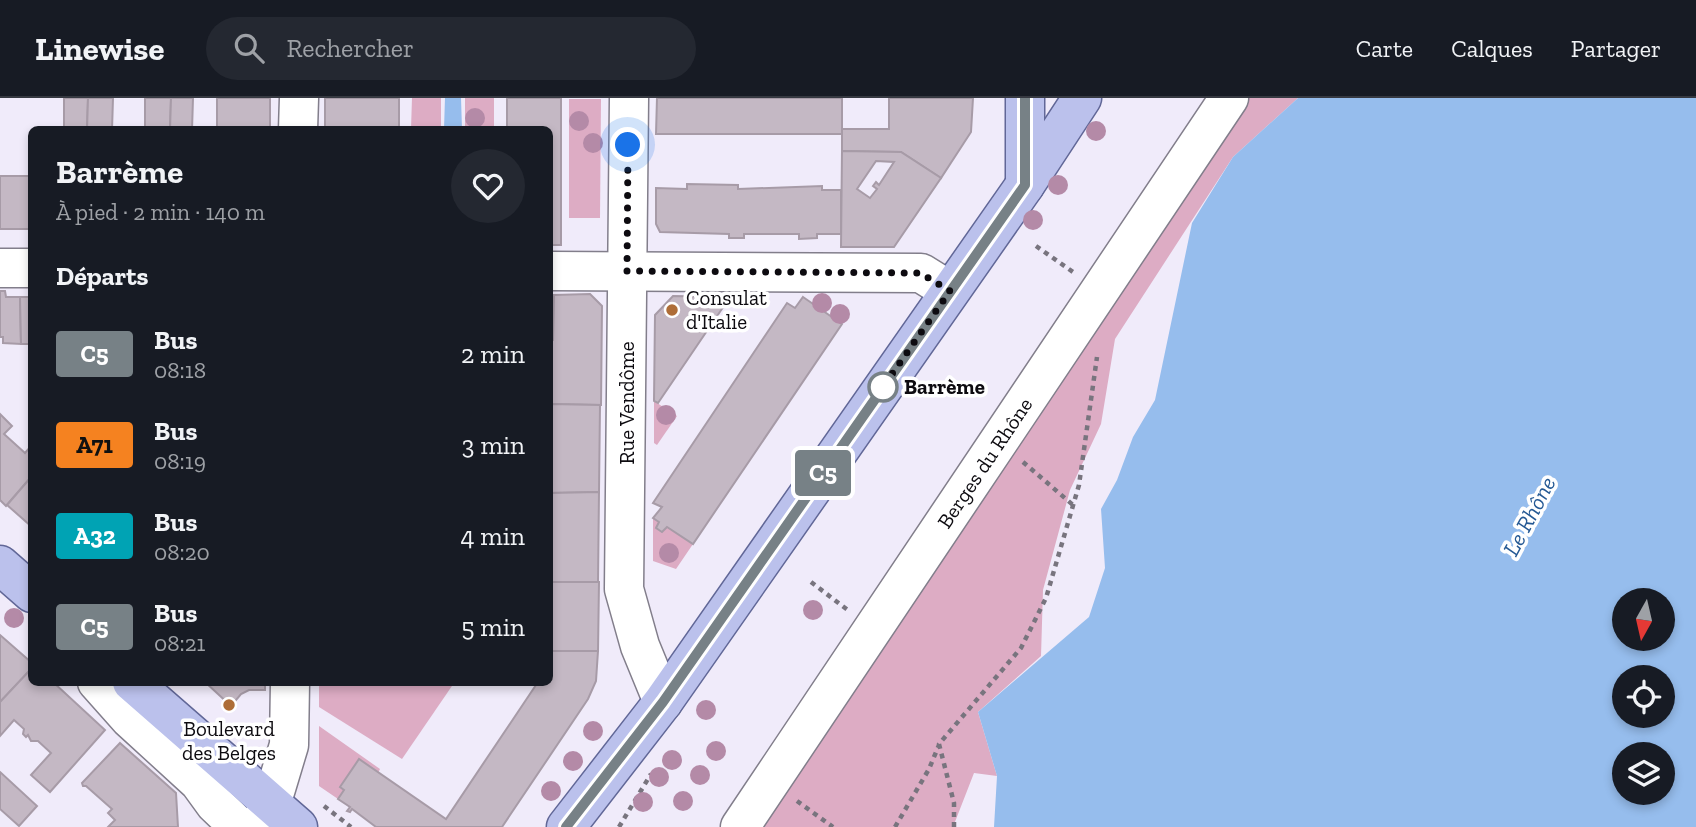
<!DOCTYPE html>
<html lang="fr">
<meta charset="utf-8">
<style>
:root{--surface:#171b24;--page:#242831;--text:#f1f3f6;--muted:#9ea1a6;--line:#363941}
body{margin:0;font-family:"Zilla Slab",serif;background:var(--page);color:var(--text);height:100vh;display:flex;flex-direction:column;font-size:26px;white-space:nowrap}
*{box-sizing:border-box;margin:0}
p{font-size:23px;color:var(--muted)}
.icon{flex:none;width:38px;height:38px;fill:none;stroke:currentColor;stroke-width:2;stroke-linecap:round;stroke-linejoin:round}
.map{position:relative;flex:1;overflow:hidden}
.panel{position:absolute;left:28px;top:28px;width:525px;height:560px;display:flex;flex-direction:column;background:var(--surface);border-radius:10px;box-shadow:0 4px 10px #0003}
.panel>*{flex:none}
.badge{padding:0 14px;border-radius:5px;font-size:24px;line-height:46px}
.needle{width:46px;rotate:188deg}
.buttons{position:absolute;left:1612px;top:490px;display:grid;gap:14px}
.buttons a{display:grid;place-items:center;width:63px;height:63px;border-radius:50%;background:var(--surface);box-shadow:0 4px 10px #0003;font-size:35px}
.you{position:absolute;width:35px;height:35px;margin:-18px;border:5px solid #fff;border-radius:50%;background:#1a73e8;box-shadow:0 0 0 10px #1a73e833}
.map>.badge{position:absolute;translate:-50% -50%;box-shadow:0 0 0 4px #fff}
h2{padding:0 28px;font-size:26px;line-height:63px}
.round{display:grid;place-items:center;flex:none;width:74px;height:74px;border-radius:37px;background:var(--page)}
.head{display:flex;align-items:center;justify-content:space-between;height:119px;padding:0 28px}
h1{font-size:33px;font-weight:700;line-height:52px}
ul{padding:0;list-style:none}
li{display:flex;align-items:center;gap:21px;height:91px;padding:0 28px}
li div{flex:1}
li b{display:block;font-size:26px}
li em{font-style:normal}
li .badge{min-width:77px;font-weight:700;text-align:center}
header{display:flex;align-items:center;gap:42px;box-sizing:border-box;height:98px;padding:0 35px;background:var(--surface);border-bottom:2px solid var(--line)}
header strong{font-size:33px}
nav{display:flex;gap:38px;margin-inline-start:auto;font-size:24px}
.search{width:490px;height:63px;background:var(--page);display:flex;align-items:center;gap:18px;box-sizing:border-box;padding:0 24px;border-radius:38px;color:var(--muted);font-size:26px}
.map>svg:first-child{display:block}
</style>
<header>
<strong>Linewise</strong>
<div class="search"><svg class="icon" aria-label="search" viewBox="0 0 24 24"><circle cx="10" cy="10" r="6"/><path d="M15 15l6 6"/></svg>Rechercher</div>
<nav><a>Carte</a><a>Calques</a><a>Partager</a></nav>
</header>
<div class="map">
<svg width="1696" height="729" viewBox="0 0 1696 729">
<rect width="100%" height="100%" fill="#f0ebfa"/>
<!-- green -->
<g fill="#ddacc4">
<polygon points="412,0 441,0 441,31 411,31"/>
<rect x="465" y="0" width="29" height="31"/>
<polygon points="1229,0 1298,0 1233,59 1115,241 1101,326 1070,392 1043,492 1041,558 978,614 997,678 974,675 953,729 740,729"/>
<polygon points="569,1 601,1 600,120 569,120"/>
<polygon points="654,303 677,318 657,347 654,345"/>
<polygon points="653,420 659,424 656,430 661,434 667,429 693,446 676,471 653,463"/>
<polygon points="319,585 319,584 454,585 402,661 319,609"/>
<polygon points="319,628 380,671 378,675 340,689 344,692 338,701 319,688"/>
</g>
<!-- water -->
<g fill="#96bded" fill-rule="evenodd">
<polygon points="445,0 461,0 462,31 444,31"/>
<path d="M1298,0h398v729h-702l3,-51 -19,-64 111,-95 16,-49 -4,-59 16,-29 16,-43 22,-37 37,-177 41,-66zM1624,502h38v39h-38zM1624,579h38v39h-38zM1624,656h38v39h-38z"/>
</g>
<!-- building -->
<g fill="#c4b8c4" stroke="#a79ba7" stroke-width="2" fill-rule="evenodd">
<polygon points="64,0 88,0 87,32 64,32"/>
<polygon points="88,0 113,0 112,32 87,32"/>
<polygon points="145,0 171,0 170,32 145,32"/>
<polygon points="171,0 193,0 192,32 170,32"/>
<rect x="217" y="0" width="53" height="32"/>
<rect x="325" y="0" width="74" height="32"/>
<polygon points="507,0 561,0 561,147 550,147 550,32 507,32"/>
<polygon points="657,0 842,0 842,36 656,36"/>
<polygon points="889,0 973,0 971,34 941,80 901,54 842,53 842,31 889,31"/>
<path d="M842,53l59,1 40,26 -47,69h-53zM876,63l18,1 -15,23 -3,-3 -3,4 4,3 -7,9 -13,-9z"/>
<rect x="0" y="78" width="32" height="53"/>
<polygon points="687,86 738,87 738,91 822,88 822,92 841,92 841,136 817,136 817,140 799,141 799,136 744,136 744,140 729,140 729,136 660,134 656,126 656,90 687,91"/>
<polygon points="0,193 5,193 6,199 20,199 21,246 3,245 3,239 0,239"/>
<polygon points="590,196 602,208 601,307 552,306 550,243 553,242 554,197"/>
<polygon points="673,198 730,199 658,305 654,303 655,217"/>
<polygon points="20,199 32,199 32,246 21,246"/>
<polygon points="803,199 842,226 693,446 667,429 662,434 656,430 659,424 653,420 662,409 653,405 787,205 795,210"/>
<polygon points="550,306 600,307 599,394 550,395"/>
<polygon points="0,316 12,328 4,336 25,355 32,347 32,378 6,408 0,402"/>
<polygon points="32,378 32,429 7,407"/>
<polygon points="599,394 598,485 550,484 550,395"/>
<polygon points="550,484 599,484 598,553 550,553"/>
<polygon points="0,537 32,565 32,570 0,604"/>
<polygon points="550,553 598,553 596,583 588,601 502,729 376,729 352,711 350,714 347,713 350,709 338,701 344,692 340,689 359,661 446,721 538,584 550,584"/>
<polygon points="32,570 32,584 53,584 105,632 50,694 31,677 51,655 38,643 31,643 28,637 26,639 23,636 24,631 14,622 0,638 0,604"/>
<polygon points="205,584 265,584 265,592 249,592 241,596 231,608"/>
<polygon points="120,645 176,695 178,729 108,729 115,722 108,715 112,711 86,688 83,688 82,685"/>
<polygon points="0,674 37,708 19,728 0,711"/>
</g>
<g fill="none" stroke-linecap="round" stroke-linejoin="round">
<defs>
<g id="minor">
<polyline points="629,0 624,491 640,548 663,604"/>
<polyline points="298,32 299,0"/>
<polyline points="0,170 32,170"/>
<polyline points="550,173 921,175 950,193"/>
<polyline points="97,584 129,620 199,684 215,706 239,729"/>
<polyline points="257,729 271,707 289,647 290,584"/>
<polyline points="740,729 1229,0"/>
</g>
<g id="major">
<polyline points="1025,0 1025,87"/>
<polyline points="0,467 32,495"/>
<polyline points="132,584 298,729"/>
<polyline points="566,729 663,604 1025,87 1082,0"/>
</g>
</defs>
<!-- minor casing -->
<use href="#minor" stroke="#827e8b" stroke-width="41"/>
<!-- major casing -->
<use href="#major" stroke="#616797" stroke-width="41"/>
<!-- path -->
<g stroke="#78747e" stroke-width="4.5" stroke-dasharray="5 5" stroke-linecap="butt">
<polyline points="1036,148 1073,174"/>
<polyline points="1023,364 1073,407"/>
<polyline points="811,484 849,513"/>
<polyline points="797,703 833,729"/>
<polyline points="324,708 351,729"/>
<polyline points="619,729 651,676"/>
<polyline points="895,729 929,671 939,647"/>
<polyline points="954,729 954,705 939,646 1021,550 1046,500 1079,387 1097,259"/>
</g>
<!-- minor -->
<use href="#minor" stroke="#fff" stroke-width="38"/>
<!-- major -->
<use href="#major" stroke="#bbc1ec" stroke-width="38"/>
</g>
<!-- trees -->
<g fill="#b48aa7">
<circle cx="475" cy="20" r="10"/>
<circle cx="579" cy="23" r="10"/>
<circle cx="1096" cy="33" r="10"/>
<circle cx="593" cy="45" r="10"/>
<circle cx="1058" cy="87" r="10"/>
<circle cx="1033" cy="122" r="10"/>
<circle cx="822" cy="205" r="10"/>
<circle cx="840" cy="216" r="10"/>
<circle cx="666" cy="317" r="10"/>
<circle cx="669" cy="455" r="10"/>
<circle cx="813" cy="512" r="10"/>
<circle cx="14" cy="520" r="10"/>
<circle cx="706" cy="612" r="10"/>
<circle cx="593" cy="633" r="10"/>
<circle cx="716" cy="653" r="10"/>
<circle cx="672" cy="662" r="10"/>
<circle cx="573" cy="663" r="10"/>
<circle cx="700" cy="677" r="10"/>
<circle cx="659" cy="679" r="10"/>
<circle cx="551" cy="693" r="10"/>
<circle cx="683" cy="703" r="10"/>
<circle cx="643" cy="704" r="10"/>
</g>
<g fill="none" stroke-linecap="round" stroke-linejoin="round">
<defs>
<polyline id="line" points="566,729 663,604 1025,87 1025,0"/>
</defs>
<!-- line casing -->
<use href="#line" stroke="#fff" stroke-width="16"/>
<!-- line -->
<use href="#line" stroke="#778186" stroke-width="10"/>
<!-- walk -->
<polyline stroke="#0d0b10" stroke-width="7" stroke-dasharray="0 12.6" points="628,47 627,173 920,175 950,193 883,289"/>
</g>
<!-- markers -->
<g fill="#ae6d37" stroke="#fff" stroke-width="2.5">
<circle cx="672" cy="212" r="7"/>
<circle cx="229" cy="607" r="7"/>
</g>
<circle fill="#fff" stroke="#778186" stroke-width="3.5" cx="883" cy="289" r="14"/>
<g text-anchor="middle" stroke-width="7" stroke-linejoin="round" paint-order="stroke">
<!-- poi labels -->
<g font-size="21" fill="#0d0b10" stroke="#fff" text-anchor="start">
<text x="686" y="207">Consulat<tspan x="686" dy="24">d'Italie</tspan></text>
<text x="229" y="638" text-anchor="middle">Boulevard<tspan x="229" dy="24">des Belges</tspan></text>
</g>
<!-- stop labels -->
<g font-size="21" font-weight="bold" fill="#0d0b10" stroke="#fff" text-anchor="start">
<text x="904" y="296">Barrème</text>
</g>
<!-- street labels -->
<g font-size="21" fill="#0d0b10" stroke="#fff">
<text transform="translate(627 305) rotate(-90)" y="7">Rue Vendôme</text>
<text transform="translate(985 365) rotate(-56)" y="7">Berges du Rhône</text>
</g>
<!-- water labels -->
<g font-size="23" font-style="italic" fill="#255994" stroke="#fff">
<text transform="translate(1529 418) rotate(-62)" y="8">Le Rhône</text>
</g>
</g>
</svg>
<div class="buttons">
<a><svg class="needle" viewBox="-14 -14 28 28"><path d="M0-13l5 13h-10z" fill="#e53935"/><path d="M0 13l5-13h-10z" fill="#9ea1a6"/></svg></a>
<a><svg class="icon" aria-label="locate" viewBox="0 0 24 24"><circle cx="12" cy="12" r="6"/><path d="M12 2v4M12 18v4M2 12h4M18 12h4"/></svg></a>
<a><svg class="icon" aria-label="layers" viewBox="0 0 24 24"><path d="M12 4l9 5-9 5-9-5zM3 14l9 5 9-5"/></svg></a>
</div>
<div class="you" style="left:628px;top:47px"></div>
<b class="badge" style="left:823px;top:375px;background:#778186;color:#fff">C5</b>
<section class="panel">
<div class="head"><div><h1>Barrème</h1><p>À pied · 2 min · 140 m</p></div><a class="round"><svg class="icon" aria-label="heart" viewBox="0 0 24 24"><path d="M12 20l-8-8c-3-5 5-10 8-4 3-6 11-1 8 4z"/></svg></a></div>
<h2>Départs</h2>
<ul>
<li><span class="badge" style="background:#778186;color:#fff">C5</span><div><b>Bus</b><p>08:18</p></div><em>2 min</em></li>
<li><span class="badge" style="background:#f58220;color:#111">A71</span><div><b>Bus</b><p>08:19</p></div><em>3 min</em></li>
<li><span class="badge" style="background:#00a3b4;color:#fff">A32</span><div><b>Bus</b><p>08:20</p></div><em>4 min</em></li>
<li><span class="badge" style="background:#778186;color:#fff">C5</span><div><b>Bus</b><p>08:21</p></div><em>5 min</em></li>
</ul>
</section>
</div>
